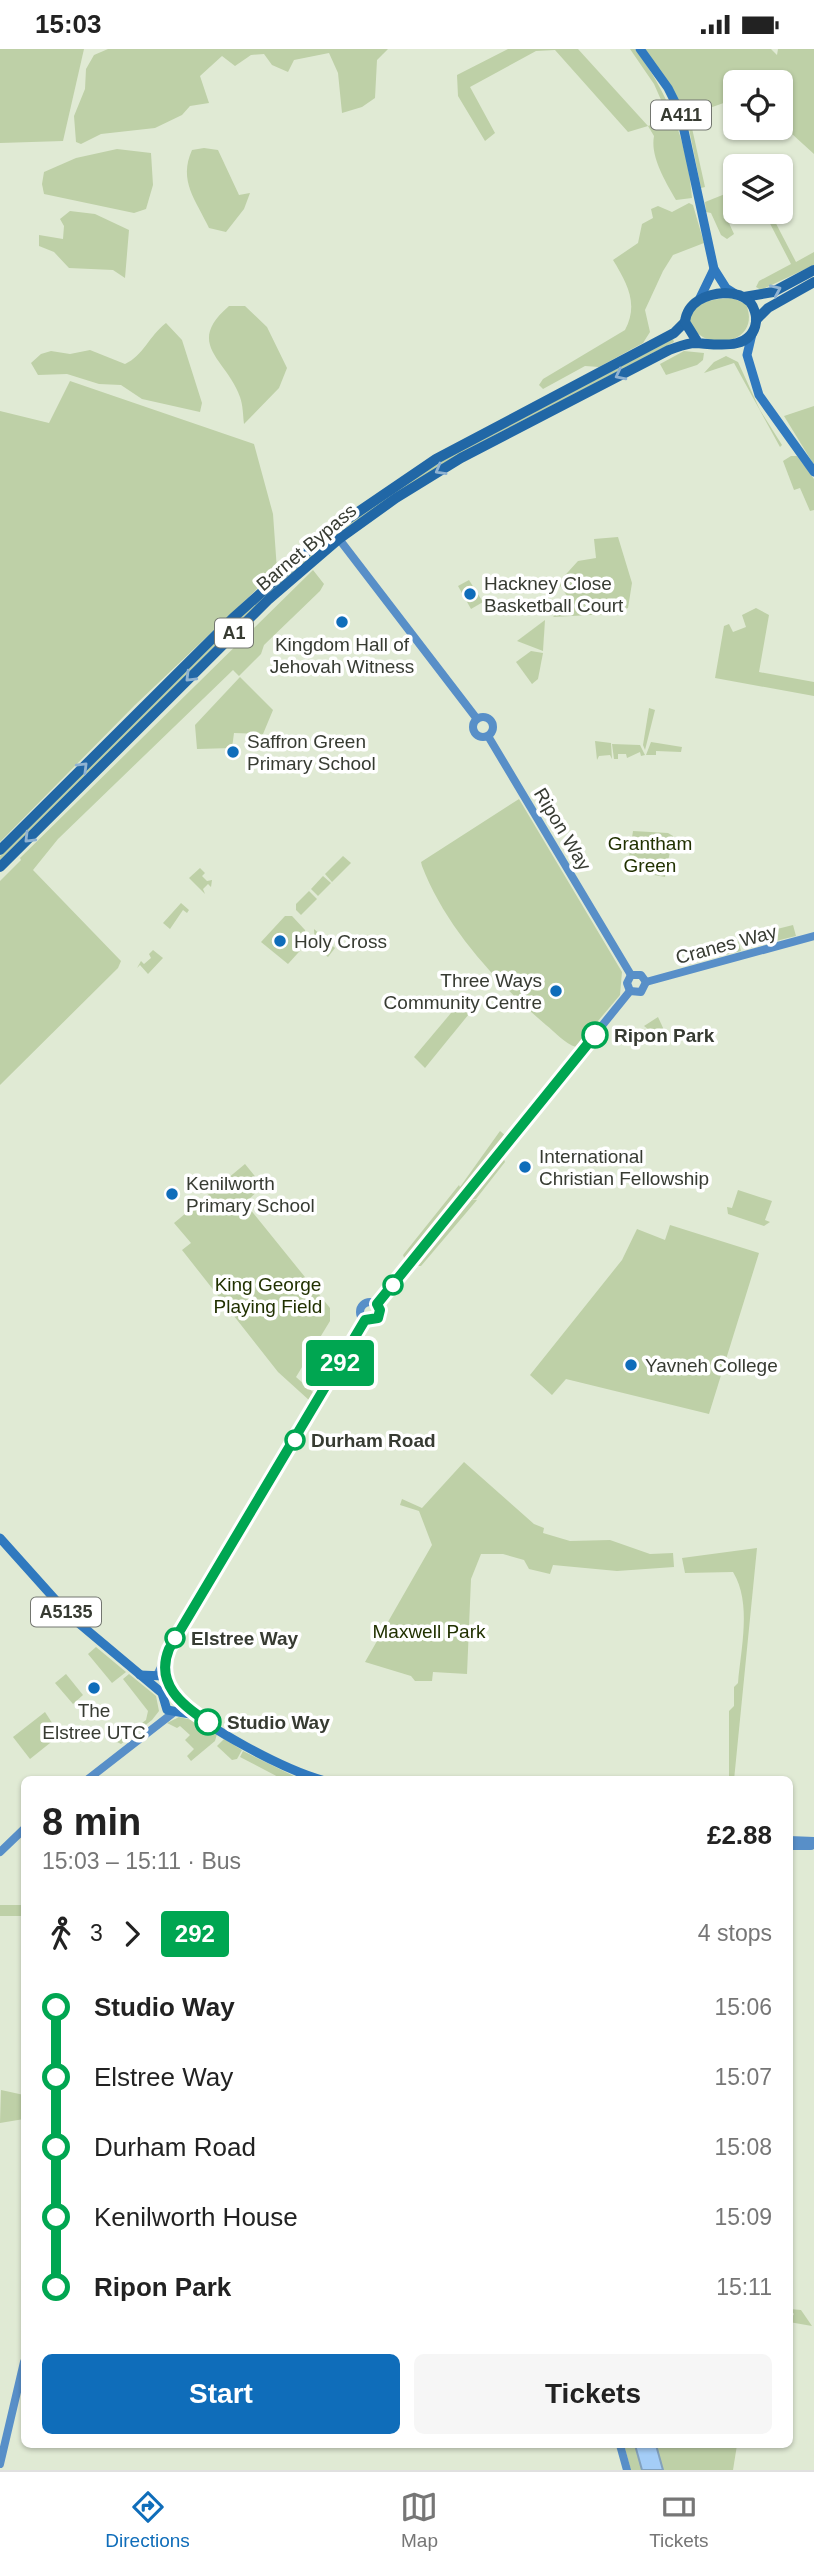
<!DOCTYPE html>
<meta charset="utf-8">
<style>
:root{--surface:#fff;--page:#f6f6f6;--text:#222;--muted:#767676;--line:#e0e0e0;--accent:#0f6dba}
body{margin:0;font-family:Arial,sans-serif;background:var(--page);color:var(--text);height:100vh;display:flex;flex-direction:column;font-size:26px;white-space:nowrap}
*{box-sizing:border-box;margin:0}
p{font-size:23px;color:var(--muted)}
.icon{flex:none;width:38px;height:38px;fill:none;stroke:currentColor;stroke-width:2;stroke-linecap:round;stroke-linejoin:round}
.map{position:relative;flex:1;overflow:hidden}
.panel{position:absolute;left:21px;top:1727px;width:772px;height:672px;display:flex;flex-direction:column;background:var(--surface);border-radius:10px;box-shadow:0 2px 5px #0004}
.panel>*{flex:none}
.badge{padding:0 14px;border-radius:5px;font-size:24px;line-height:46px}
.controls{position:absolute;left:723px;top:21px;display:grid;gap:14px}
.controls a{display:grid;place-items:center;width:70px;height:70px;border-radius:10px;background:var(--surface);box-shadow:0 2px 5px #0004;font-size:35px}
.map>.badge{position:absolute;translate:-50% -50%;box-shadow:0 0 0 4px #fff}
.legs{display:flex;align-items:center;gap:10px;height:77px;padding:0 21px;font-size:23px}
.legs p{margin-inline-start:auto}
.overview{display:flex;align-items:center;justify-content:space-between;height:119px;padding:0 21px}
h1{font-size:38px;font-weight:700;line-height:52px}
.action{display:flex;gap:14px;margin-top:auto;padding:14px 21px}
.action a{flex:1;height:80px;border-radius:10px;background:var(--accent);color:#fff;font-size:28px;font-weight:700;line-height:80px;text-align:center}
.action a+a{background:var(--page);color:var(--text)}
ul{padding:0 21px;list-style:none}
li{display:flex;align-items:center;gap:24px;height:70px;font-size:26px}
li i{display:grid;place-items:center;width:10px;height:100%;margin:0 9px;background:currentColor}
li i::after{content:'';width:18px;height:18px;margin:-9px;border:5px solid;border-radius:50%;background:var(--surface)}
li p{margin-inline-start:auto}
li:first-child i{background:linear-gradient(#0000 50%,currentColor 0)}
li:last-child i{background:linear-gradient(currentColor 50%,#0000 0)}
.status{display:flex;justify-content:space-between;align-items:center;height:49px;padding:0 35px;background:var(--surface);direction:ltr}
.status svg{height:19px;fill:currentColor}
.menu{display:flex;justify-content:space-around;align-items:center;height:98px;border-top:2px solid var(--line);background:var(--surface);font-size:19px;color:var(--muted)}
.menu a{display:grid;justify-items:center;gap:4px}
.menu .current{color:var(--accent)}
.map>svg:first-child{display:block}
</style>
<div class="status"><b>15:03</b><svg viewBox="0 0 49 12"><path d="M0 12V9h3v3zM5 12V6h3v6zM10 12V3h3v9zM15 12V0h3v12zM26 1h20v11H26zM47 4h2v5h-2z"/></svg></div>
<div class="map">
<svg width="814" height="2421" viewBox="0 0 814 2421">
<rect width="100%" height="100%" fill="#e0ead4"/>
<!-- green -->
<g fill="#bed0a7">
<polygon points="0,0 84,0 63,92 0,94"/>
<polygon points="108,0 388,0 377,11 375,49 362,58 342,64 338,24 329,4 294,11 288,23 272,16 264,5 251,6 235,17 222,7 200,27 209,54 190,57 182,66 155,79 101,85 81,95 76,93 74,67 85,40 86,20 94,6"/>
<path d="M508,0h70l70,77 21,-8 -15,-34 -24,-35h5c33,43 53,95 57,149l-16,2c-10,-18 -26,-43 -22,-64l-6,-10 -20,6 -73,-82 -19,1 -66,36 25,46 -10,8 -27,-45 -1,-21z"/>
<polygon points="645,0 771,0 777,6 778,0 814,0 814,105 781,75 780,33 735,33 735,50 684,68"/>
<polygon points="687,70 690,70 705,138 701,139"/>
<path d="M204,99l14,2 21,45 11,-2 -6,16 -18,23 -17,-4c-13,-28 -31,-47 -17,-78z"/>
<polygon points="117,100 151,104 153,136 146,160 134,164 44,145 42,135 44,123 76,109"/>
<polygon points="735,141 735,163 751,163 729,174 734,185 727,190 721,186 711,164 706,163 705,153"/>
<path d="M689,154l4,2 11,38 -31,12 -10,16 -18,39 5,22 -7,11 -44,24 -14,-1 -42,23 -4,-4 4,-6 82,-49c14,-26 2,-47 -12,-70l25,-17 4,-19 11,-6 -2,-9 7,-3 14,6z"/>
<polygon points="70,162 95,165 129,181 125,229 113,221 69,219 54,203 39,197 39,186 63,190 64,177 60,170"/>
<polygon points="764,163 770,163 796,213 814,203 814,216 761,241 756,238 759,232 791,215"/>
<path d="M732,249l14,6c18,44 -52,50 -57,13 9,-17 25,-18 43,-19z"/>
<path d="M229,257h16l22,21 20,41 -8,20 -35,36c-1,-8 -1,-19 -4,-27 -13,-38 -56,-52 -11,-91z"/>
<path d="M166,274l16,17 20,63 -2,9 -58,-13 -21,-14 -22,-1 -32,-10 -29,1 -7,-12 10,-9 10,-3 19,3 20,-4 35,14c18,-8 24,-28 41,-41z"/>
<polygon points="673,290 674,293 464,402 348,477 251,561 0,811 0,807 258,551 347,474 434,416"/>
<polygon points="684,302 704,304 703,311 697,316 666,326 660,315"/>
<polygon points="726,307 738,313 760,361 782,396 780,398 734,314 704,324 714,313"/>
<polygon points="70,332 254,395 273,465 277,521 135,656 0,793 0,362 49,374"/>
<polygon points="814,357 814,416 784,367"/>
<polygon points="791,407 797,407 814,430 814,461 810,462 800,439 794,441 783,412"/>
<polygon points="618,488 632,534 628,559 609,565 553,568 570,551 558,534 578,512 596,509 594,490"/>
<polygon points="313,521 324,535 320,542 264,596 261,605 239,627 233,621 58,790 33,821 121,912 118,919 0,1036 0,832 21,811 20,809"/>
<polygon points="469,531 483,553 471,560 458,537"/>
<polygon points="756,559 769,566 759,623 814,633 814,647 715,629 724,577 729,575 733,583 746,578 742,566"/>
<polygon points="545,571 543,602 517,592"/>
<polygon points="531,602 543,604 538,630 532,635 516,613"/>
<polygon points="240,628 273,661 263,685 234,684 232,699 197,700 195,676"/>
<polygon points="649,659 655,661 645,701 643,696"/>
<polygon points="595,692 611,694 612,710 610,706 599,707 597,711"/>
<polygon points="651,693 682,698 681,703 656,702 656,706 646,706"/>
<polygon points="612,695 640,696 645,706 641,707 640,703 627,709 626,705 618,705 618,710 614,710"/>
<path d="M519,750l103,173 -2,23 -44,52c-11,-3 -21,-15 -30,-22 -50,-43 -100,-97 -124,-159l-1,-4z"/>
<polygon points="633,782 668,784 673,787 665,828 627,821"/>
<polygon points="343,807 351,814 332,833 325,825"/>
<polygon points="200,819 205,824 202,827 207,832 212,831 211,838 208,835 203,840 205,845 189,829"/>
<polygon points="323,827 331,834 318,847 311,840"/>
<polygon points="309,842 317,850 301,866 296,861 296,855"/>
<polygon points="181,854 189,861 187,864 183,861 170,880 163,874"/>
<polygon points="285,867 292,867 305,881 307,894 288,915 261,893"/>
<polygon points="793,876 796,887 776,892 773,881"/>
<polygon points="314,880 335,899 328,908 315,898"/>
<polygon points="738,891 741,902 721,907 718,896"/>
<polygon points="153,901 163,909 148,925 140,916 137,919 141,912 144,915 151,909 149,905"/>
<polygon points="467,945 471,949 473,960 425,1019 414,1008"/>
<polygon points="658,968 664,981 653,984 644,977"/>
<polygon points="500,1082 506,1087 405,1211 403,1206 459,1136 460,1138"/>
<polygon points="503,1108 505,1113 476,1150 470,1150 477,1151 421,1217 416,1217"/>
<polygon points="245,1115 263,1137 245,1154 330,1259 330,1272 296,1328 314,1344 310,1352 278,1323 182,1201 191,1194 174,1174"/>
<polygon points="738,1141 772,1152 765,1171 770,1173 764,1177 728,1165 727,1158 732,1159"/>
<polygon points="670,1176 759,1204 709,1365 566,1330 552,1346 530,1326 622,1211 637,1180 665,1191"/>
<polygon points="464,1413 534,1475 544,1479 543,1484 570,1492 610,1491 650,1505 673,1504 674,1518 617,1522 553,1516 550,1525 529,1520 524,1511 503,1505 481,1505 471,1530 467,1625 433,1623 432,1632 415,1632 411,1627 365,1613 432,1496 419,1462 400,1456 402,1450 422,1459"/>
<path d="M757,1499l-23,232h-5v-69l5,-5v-19l4,-4c3,-35 14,-80 -5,-111l-48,1 -3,-15z"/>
<polygon points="96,1598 126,1623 112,1634 88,1605"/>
<polygon points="66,1625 83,1646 73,1655 55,1634"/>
<polygon points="129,1625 156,1647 159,1662 152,1671 121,1695 117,1693 146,1671 148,1662 123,1630"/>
<polygon points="45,1663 60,1686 30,1710 13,1688"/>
<polygon points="179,1668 192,1671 217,1685 215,1692 191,1712 187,1707 194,1700 185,1691 190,1686 180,1677 177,1679 167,1674"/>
<polygon points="224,1690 242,1701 237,1710 232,1711 217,1697"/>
<polygon points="243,1702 300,1730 299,1731 284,1731 240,1708"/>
<rect x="0" y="1856" width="24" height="11"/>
<polygon points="1,2041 24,2046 24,2070 0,2074"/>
<polygon points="790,2260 801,2261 812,2277 789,2273 794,2265"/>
<polygon points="624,2396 737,2396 733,2421 631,2421"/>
</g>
<!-- water -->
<polygon fill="#a4cdf7" stroke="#83a1bc" stroke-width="2" points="635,2396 656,2396 663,2421 642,2421"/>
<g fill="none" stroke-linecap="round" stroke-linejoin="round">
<!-- secondary -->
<g stroke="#588fc8" stroke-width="8">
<polyline points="339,490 477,670"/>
<circle cx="483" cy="678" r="10"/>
<polyline points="488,687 631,926"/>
<polyline points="646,933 814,887"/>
<polyline points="630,942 627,934 631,926 641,926 646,933"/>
<polyline points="630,942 641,943 646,933"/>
<circle cx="370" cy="1263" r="10"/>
<polyline points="377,1255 630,942"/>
<polyline points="157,1626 175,1590 365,1271"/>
<polyline points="87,1731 173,1664"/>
<polyline points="789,1791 814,1792"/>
<polyline points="789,1797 811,1797"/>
<polyline points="0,1803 24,1780"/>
<polyline points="620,2396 627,2421"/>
<polyline points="0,2415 24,2313"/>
</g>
<!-- primary -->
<g stroke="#3079bf" stroke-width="9">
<polyline points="640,0 668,39 680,63 714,220 726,239 734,244"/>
<polyline points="700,249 714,220"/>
<polyline points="752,285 747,306 759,346 814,423"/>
<polyline points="0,1489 69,1566 162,1644 167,1661 196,1666"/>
<path d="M140,1626l24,1c5,7 6,17 13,24 29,28 106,69 145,80"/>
</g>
<!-- highway -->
<g stroke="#2167a6" stroke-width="10">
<polyline points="744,248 773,243 814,221"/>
<polyline points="756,271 768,259 814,233"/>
<polyline points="0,801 233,569 330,482 436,410 674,284 685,273"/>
<path d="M0,818l268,-267 71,-61 57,-41 65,-40 208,-108c9,-3 17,-7 27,-7 19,1 56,9 60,-21 1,-6 -2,-15 -6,-20 -7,-7 -16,-9 -25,-9 -19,1 -38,9 -40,29l13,21"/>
</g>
</g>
<!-- one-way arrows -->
<defs><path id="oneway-chevron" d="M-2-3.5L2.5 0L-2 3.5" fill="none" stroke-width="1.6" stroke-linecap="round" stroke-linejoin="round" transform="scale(1.75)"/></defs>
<g stroke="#90b3d2">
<use href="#oneway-chevron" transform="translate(776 241) rotate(-24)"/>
<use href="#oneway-chevron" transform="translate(620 326) rotate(153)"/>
<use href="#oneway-chevron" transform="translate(440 421) rotate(150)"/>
<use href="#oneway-chevron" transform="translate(190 628) rotate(135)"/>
<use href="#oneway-chevron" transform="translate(83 718) rotate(-45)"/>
<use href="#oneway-chevron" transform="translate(29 789) rotate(135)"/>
</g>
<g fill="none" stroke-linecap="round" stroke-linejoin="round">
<defs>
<path id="line-1" d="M208,1673c-27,-17 -53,-39 -39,-73l196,-329 13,-2 2,-8 -3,-6 218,-269"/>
</defs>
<!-- line-1 casing -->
<use href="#line-1" stroke="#fff" stroke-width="16"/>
<!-- line-1 -->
<use href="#line-1" stroke="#00a651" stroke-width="10"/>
</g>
<!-- markers -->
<g fill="#0f6dba" stroke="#fff" stroke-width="2.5">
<circle cx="470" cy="545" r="7"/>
<circle cx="342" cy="573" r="7"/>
<circle cx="233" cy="703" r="7"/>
<circle cx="280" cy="892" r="7"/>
<circle cx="556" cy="942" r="7"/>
<circle cx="525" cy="1118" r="7"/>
<circle cx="172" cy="1145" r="7"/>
<circle cx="631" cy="1316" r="7"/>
<circle cx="94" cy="1639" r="7"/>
</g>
<g fill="#fff" stroke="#00a651" stroke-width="3.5">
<circle cx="595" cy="986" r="12"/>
<circle cx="393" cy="1236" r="9"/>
<circle cx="295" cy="1391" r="9"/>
<circle cx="175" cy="1589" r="9"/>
<circle cx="208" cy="1673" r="12"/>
</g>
<g text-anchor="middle" stroke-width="7" stroke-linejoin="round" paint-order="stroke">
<!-- shield labels -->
<g fill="#fff" stroke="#737670" stroke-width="2">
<rect x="651" y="51.5" width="60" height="29" rx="5"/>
<rect x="215" y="569.5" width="38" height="29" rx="5"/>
<rect x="31" y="1548.5" width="70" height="29" rx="5"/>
</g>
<g font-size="18" font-weight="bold" fill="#373b32">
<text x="681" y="72">A411</text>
<text x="234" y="590">A1</text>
<text x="66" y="1569">A5135</text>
</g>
<!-- street labels -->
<g font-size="19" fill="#373b32" stroke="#fff">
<text transform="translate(306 498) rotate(-40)" y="7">Barnet Bypass</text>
<text transform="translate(563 780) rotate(59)" y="7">Ripon Way</text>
<text transform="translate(726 895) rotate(-15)" y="7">Cranes Way</text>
</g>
<!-- poi labels -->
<g font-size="19" fill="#373b32" stroke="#fff" text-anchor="start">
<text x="484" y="541">Hackney Close<tspan x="484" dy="22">Basketball Court</tspan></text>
<text x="342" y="602" text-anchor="middle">Kingdom Hall of<tspan x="342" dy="22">Jehovah Witness</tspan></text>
<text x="247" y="699">Saffron Green<tspan x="247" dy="22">Primary School</tspan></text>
<text x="294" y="899">Holy Cross</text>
<text x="542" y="938" text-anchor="end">Three Ways<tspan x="542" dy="22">Community Centre</tspan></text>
<text x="539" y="1114">International<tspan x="539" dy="22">Christian Fellowship</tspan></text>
<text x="186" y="1141">Kenilworth<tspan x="186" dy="22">Primary School</tspan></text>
<text x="645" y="1323">Yavneh College</text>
<text x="94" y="1668" text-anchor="middle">The<tspan x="94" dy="22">Elstree UTC</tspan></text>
</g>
<!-- park labels -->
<g font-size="19" fill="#213101" stroke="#fff">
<text x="650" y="801">Grantham<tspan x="650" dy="22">Green</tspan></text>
<text x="268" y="1242">King George<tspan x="268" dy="22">Playing Field</tspan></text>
<text x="429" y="1589">Maxwell Park</text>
</g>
<!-- stop labels -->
<g font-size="19" font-weight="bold" fill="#373b32" stroke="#fff" text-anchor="start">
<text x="614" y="993">Ripon Park</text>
<text x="311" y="1398">Durham Road</text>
<text x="191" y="1596">Elstree Way</text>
<text x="227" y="1680">Studio Way</text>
</g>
</g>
</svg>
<div class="controls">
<a><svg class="icon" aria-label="locate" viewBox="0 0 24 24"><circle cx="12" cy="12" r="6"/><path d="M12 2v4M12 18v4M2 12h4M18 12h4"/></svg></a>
<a><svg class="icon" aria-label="layers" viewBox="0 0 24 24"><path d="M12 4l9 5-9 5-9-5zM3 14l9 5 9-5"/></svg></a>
</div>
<b class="badge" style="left:340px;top:1314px;background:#00a651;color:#fff">292</b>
<section class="panel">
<div class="overview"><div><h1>8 min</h1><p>15:03 – 15:11 · Bus</p></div><b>£2.88</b></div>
<div class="legs"><svg class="icon" aria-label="walk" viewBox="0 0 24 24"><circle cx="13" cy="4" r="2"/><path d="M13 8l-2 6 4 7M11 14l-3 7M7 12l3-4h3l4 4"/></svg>3<svg class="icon" aria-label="forward" viewBox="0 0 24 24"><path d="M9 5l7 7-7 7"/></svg><b class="badge" style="background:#00a651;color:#fff">292</b><p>4 stops</p></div>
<ul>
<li><i style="color:#00a651"></i><b>Studio Way</b><p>15:06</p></li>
<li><i style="color:#00a651"></i><span>Elstree Way</span><p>15:07</p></li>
<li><i style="color:#00a651"></i><span>Durham Road</span><p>15:08</p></li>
<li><i style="color:#00a651"></i><span>Kenilworth House</span><p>15:09</p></li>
<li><i style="color:#00a651"></i><b>Ripon Park</b><p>15:11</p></li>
</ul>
<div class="action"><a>Start</a><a>Tickets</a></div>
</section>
</div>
<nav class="menu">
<a class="current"><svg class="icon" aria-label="directions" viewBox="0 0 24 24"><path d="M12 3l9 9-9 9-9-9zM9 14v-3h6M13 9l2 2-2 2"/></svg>Directions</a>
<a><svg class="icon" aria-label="map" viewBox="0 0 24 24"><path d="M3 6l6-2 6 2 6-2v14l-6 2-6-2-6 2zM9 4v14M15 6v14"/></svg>Map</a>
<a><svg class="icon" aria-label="tickets" viewBox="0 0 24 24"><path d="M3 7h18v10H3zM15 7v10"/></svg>Tickets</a>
</nav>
